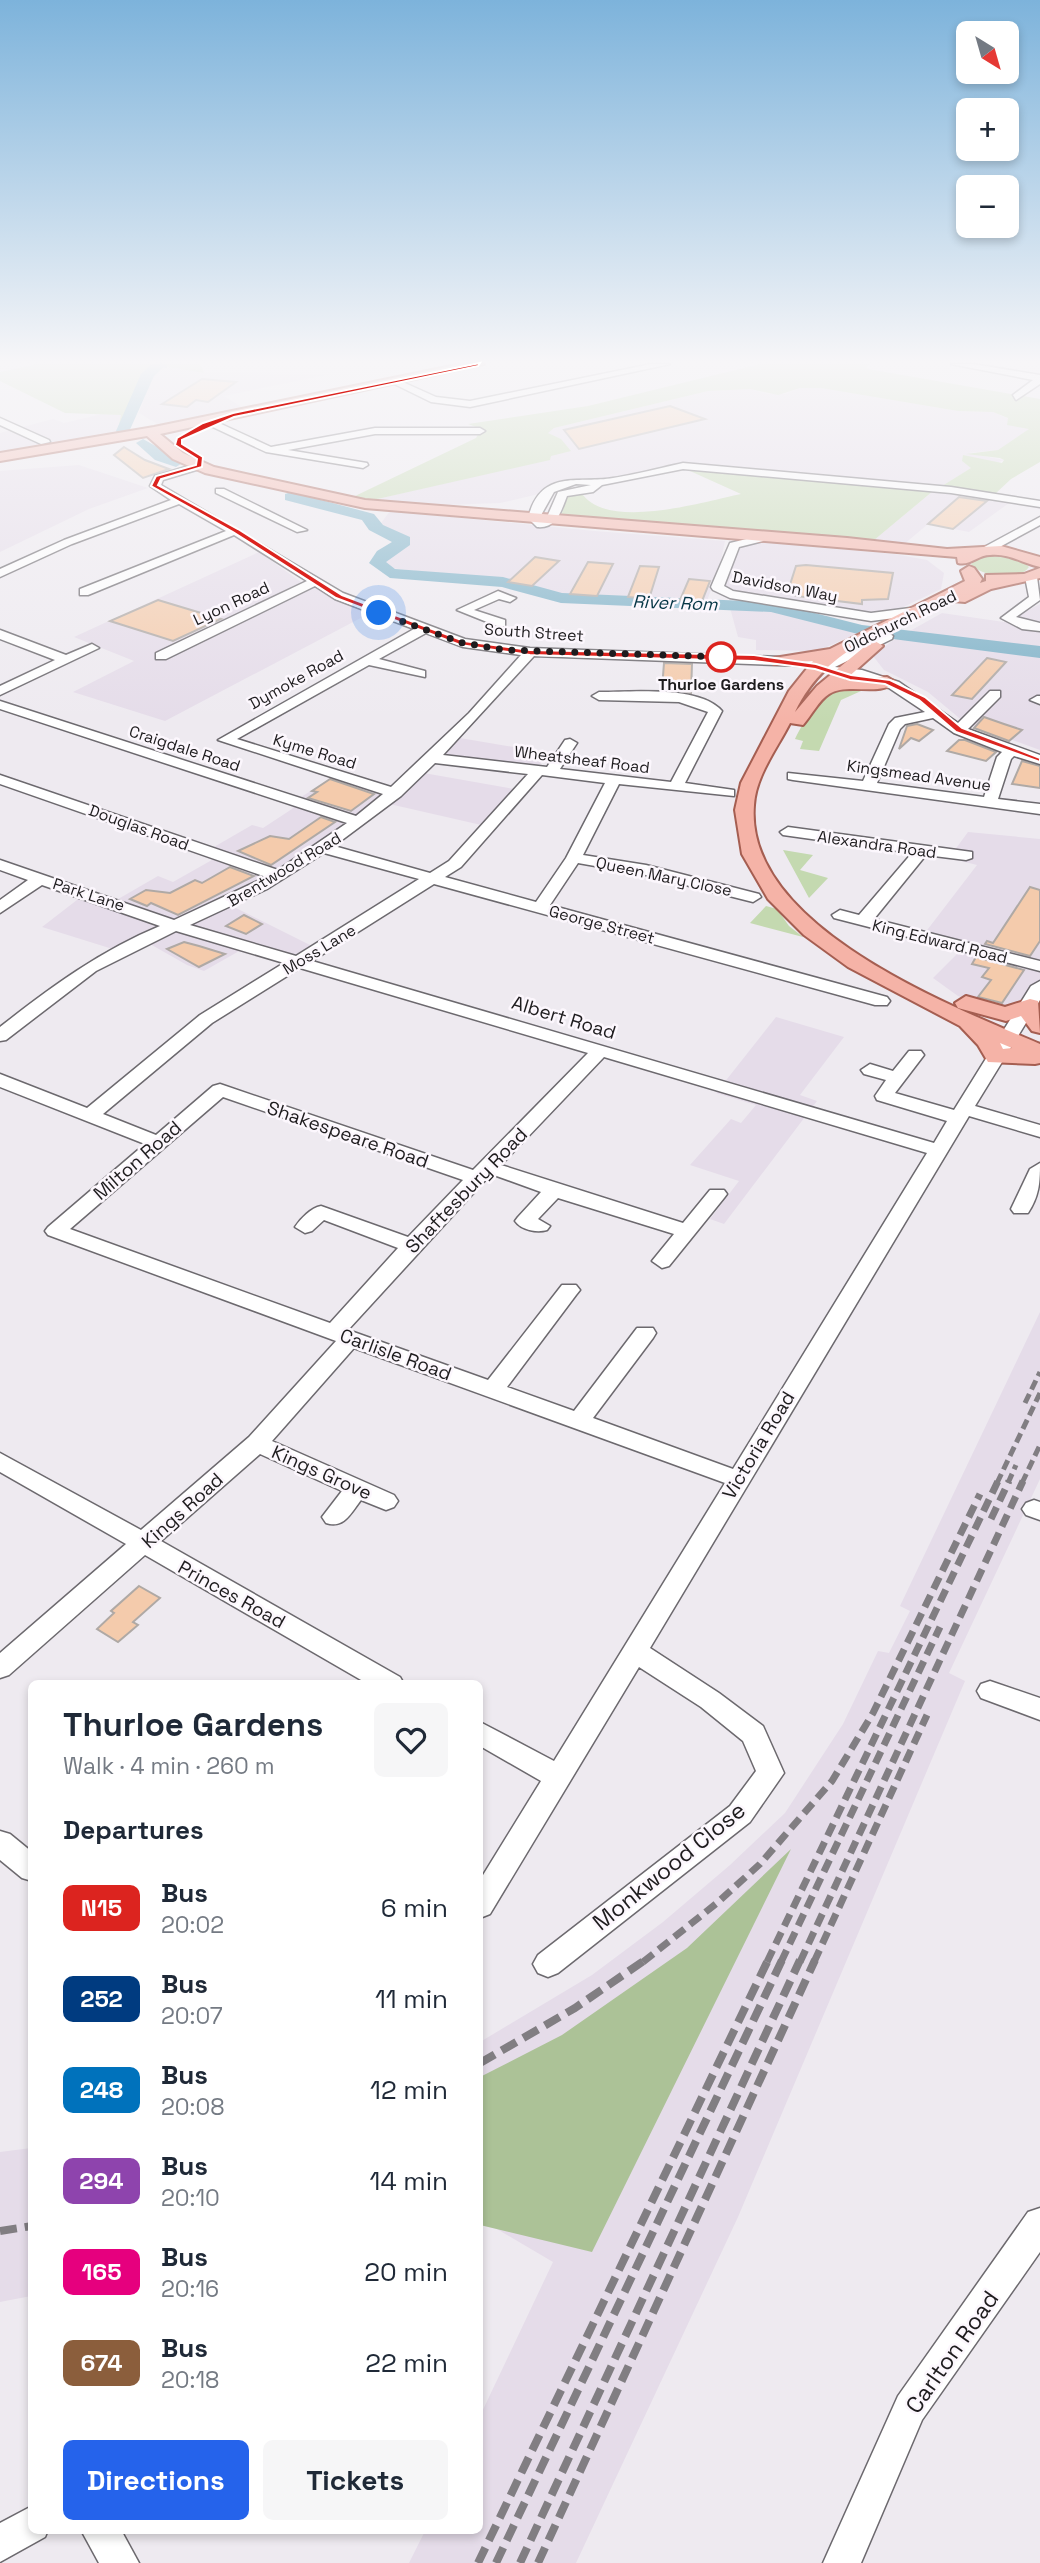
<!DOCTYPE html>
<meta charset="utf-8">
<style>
:root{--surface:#fff;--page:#f6f6f7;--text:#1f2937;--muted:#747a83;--accent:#2563eb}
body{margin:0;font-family:"Space Grotesk",sans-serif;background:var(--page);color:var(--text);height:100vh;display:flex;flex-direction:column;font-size:26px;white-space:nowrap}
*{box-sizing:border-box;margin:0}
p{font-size:23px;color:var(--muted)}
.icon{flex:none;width:38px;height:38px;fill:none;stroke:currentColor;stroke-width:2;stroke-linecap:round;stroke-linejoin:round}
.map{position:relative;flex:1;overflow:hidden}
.drawer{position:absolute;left:28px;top:1680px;width:455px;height:854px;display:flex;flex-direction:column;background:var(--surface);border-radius:10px;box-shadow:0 4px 10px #0003}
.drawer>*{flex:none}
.badge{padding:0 14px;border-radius:10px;font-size:24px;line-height:46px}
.needle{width:46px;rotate:143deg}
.tools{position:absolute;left:956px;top:21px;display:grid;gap:14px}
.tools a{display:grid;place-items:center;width:63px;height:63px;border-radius:10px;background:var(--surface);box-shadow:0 4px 10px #0003;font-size:35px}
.you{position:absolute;width:35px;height:35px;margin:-18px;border:5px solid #fff;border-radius:50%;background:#1a73e8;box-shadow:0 0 0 10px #1a73e833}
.map>.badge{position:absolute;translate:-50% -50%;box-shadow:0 0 0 4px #fff}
h2{padding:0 35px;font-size:26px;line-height:63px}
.round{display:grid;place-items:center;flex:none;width:74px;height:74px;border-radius:10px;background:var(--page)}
.summary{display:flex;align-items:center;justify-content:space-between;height:119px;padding:0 35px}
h1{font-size:33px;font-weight:600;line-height:52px}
.cta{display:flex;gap:14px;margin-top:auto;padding:14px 35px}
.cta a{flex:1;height:80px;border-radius:10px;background:var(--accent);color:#fff;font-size:28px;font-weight:600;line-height:80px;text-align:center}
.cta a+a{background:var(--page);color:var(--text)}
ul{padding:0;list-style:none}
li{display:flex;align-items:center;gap:21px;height:91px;padding:0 35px}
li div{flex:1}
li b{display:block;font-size:26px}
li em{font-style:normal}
li .badge{min-width:77px;font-weight:700;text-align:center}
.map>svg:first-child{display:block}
</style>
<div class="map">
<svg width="1040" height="2563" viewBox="0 0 1040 2563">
<rect width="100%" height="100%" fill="#eeeaf0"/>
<!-- built -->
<g fill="#e5dce9">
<polygon points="160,366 204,373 331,374 224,396 243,408 159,425 139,413 153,375"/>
<polygon points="800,388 821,388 958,411 993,412 1031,429 998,450 968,453 1004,460 996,463 985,460 942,486 694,463 603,479 500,503 444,505 373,500 549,459 561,439 547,433 554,428 708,391 750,389 768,394 786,394"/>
<polygon points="102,414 121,415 115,438 0,457 0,433 53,419 64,423"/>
<polygon points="79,465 148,488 89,509 0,552 0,471"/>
<polygon points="933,491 1009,503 969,532 928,524 903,545 873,541"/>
<polygon points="390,511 595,531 725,541 719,569 706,603 556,595 500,578 448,579 443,574 381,567 407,537 376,530"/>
<polygon points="751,541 894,554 927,560 944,573 941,589 876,620 765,601 721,587 740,545"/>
<polygon points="259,552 301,582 374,611 165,721 73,692 134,661 74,637"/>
<polygon points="1040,604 1040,750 964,722 928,692 884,670 873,656 892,641 942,613 1004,622"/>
<polygon points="730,608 769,608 861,632 817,651 756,650 756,640 738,637"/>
<polygon points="460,738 549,753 538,767 445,755"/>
<polygon points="418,772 520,790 490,827 385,803 228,904 314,947 294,959 248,946 204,971 187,965 143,940 119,951 42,927 86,893 113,902 158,876 173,882 219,856 207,851 252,825 263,828 292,809 301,797 335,776 390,792"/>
<polygon points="968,832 1040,839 1040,1026 958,996 933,978 959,952 918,942 977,865 949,858"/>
<polygon points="776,1017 844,1037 800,1095 817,1101 724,1224 710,1219 739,1181 690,1165 731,1119 741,1123 756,1105 716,1093"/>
<polygon points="1040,1312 1040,1479 949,1673 965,1681 738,2217 576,2563 409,2563 425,2531 480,2530 480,2416 553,2262 480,2219 480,2042 592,1975 663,1922 730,1865 785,1813 843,1724 878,1651 889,1653 910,1611 900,1606"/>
<polygon points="31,2148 31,2296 0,2302 0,2152"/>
</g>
<!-- green -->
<g fill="#c4d9b0">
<polygon points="38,364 200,364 204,373 157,365 149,370 121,432 117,433 121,415 65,413 0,381 0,372"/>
<polygon points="760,364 866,364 871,365 866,366 868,369 1040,399 1040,462 1011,479 995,494 942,486 971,468 962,461 963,455 1002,463 1004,460 1000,458 966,454 998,450 1029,429 1007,425 1008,418 993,412 958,411 821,388 800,388 778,395 750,389 708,391 554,428 548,433 561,439 571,451 551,456 550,460 373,500 353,497 476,438 481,429 468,424 588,406"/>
<path d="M698,470l235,21 -60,50 -312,-25 7,-22 15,1c27,35 120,7 158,-1l-51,-23z"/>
<path d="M987,555l35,5 7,7c-10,15 -45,10 -58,-2l3,-6z"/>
<path d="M870,687l-29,13 -22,51 -19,-2 3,-8 -8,-2c23,-43 26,-49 75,-52z"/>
<polygon points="783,850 813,855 800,870 828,878 809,898"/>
<polygon points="766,906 777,909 789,926 803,937 750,923"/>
</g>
<!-- forest -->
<polygon fill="#acc297" points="791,1849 592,2252 480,2225 480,2077 562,2035 687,1948"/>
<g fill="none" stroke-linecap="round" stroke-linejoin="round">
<!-- stream -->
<polyline stroke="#7db1c7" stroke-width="2.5" points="161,364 166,367"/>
<!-- river -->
<g fill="#7db1c7" fill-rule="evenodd">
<polygon points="152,364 167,364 154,376 128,434 118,434 116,431 141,374"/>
<polygon points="143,439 184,462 176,467 155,460 136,443"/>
<polygon points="291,492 374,514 383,525 410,537 410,545 386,562 395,569 503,577 562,593 771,602 862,625 1040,646 1040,658 862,635 771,612 561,603 502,587 390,578 369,563 377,551 392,542 369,530 362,520 285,500 285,494"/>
</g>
</g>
<!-- building -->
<g fill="#f4cbac" stroke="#afa9a5" stroke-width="2">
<polygon points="202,379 236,382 208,402 196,400 187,407 162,404"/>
<polygon points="670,406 705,419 579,449 564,430"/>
<polygon points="124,447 145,460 169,469 143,478 114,455"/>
<polygon points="959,497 987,501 953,529 928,524"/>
<polygon points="535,557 559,561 532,586 508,582"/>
<polygon points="588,562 613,564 597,596 570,594"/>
<polygon points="806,565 893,573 888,599 862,600 862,604 796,596 798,592 788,591 796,566"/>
<polygon points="640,566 659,567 649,599 628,597"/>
<polygon points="689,579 710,581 702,601 680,600"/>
<polygon points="158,600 221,619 173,641 110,621"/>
<polygon points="987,658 1006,662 972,699 952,695"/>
<polygon points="664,663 692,664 691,693 662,689"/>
<polygon points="984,717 1004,724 1022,730 1009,741 974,728"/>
<polygon points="917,724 933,730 919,741 911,738 899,749 907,726"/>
<polygon points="959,740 965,740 996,752 986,761 947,751"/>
<polygon points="1022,761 1040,766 1040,788 1012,784"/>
<polygon points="330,779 374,794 351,811 308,798 317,792 312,791"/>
<polygon points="321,817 335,822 271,865 238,851 270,836 289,839"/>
<polygon points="230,867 254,876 178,915 151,903 147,906 130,899 146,890 170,893 195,880 202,883"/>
<polygon points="1030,887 1040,890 1040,941 1030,956 985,944 987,941 993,943"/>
<polygon points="244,915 262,924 246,934 226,926"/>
<polygon points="184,942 199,946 225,954 199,967 167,949"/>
<polygon points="976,957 1024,970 1002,1003 978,997 991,980 982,977 989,968 972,964"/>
<polygon points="139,1586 160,1598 133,1622 138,1625 118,1642 97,1629 114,1613 111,1611"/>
</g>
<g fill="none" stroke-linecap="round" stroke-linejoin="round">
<defs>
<g id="minor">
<polygon points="651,364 670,364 470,407 431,402 388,381 396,379 436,397 470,401"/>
<polygon points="951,364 973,364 1040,375 1040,384 1016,400 1013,395 1033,380"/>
<polygon points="206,417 271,447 375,428 480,428 485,431 480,434 375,434 288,450 367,463 368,465 363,468 266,452 202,422"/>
<polygon points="0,418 49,440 50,442 41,444 0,425"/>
<path d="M199,463l5,3 -1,2 -40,12 -2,5 182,108 122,46 65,9 277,10 13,4 67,-30 6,4 -1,3 -57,28 27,3 37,12 59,41 32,-32h10v6l-32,32 72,26v9l-26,-8 -3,3 -13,40 42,5v10l-247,-34 -5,-1v-6l75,8 26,-57 6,-6 30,-6 -36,-24 -83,-22 -272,-10 -91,99 104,12 18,-27 5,-1 7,4 -17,26 111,13 37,-70 -29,-10 -80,-2 -7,-4 7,-4c32,0 101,-7 123,19l-37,72 49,7v6l-115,-12 -36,71 63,10 113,29 2,3 -8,5 -107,-27 -68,-12 -28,42 337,92 3,4 -3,4h-12l-441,-121 -122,77 622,182 13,-22 -70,-21 -2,-4 11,-16 -22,-6 -3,-4 9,-6 23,7 16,-20h12l3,4 -29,38 59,17 77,-124 9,-5v19l-65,106 65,19v12l-71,-21 -319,532 69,45 44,33 21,47 -34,49 -192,151 -10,4 -10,-4 -5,-9 5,-9 192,-149 26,-35 -13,-30 -42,-34 -62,-40 -149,247 -10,4v-38l61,-99 -61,-35v-24l74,39 171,-278 -371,-135 -82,93 122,54 4,6 -4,6 -8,3 -25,-10c-10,13 -17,29 -35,23l-4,-6 20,-26 -82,-37 -99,87 239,136 4,7h-36l-223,-129 -136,120 -9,3v-25l126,-109 -126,-72v-19l141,77 108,-93 87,-96 -288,-106 -3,-4 3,-4 97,-83 -145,-57v-13l87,34 113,-93 84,-52 -108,-32 -80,40 -90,69 -6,1v-14c51,-40 100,-76 160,-101l-118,-41 -42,28v-13l28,-20 -28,-10v-10l174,60 92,-43 -266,-93v-9l278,95 69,-47 -347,-114v-8l356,115 27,-22 -165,-54 196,-111 -79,-30 -20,-13 -149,73h-10v-6l151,-72 -73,-46 -146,60h-8v-6l146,-58 -47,-27 -107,40 -72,33v-8l64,-29 107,-40 -21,-14 5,-10zM426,633l37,14 58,8 -52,58 -78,74 -154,-48 132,-74 56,12v-6l-46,-12zM933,718l21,15 48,19 -5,5 -13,40 -107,-14 23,-54 5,-5zM435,763l93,11 -79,87 -19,12 -96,-27 67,-50zM542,775l63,8 -39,75 -30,44 -91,-25 16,-10zM324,853l95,26 -123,77 -106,-31 77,-36zM300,968l288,85 -115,117 -253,-86 -7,2 -57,49 -53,-21 109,-91zM604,1057l323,96 -194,316 -140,-51 60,-80 3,-5 -3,-5h-16l-63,83 -67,-24 69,-92 4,-5 -4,-5h-14l-74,95 -140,-50 143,-156 50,18 -23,25 -3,4c6,9 22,12 32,9l3,-4 -12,-7 20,-21 116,36 -22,27 10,7 7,-2 55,-68 3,-4 -3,-4h-14l-27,33 -182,-58zM223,1097l240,83 -55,57 -87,-31c-10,2 -20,12 -26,21l10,6 7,-2 12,-11 74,28 -68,75 -260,-94z"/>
<path d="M683,463l268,24 89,14v6l-89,-14 -268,-24 -81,16 -9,7 -26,4c-6,15 -10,33 -30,31l-9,-9c13,-50 50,-34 85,-40 24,-4 47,-10 70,-15zM576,484l15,1 -33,7 -11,25h-7l14,-25z"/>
<polygon points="216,489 224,489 307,530 297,532 216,493"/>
<polygon points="1040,517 1040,525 985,555 975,552"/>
<polygon points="759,536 765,539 763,541 739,547 724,586 733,591 871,613 918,607 924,611 918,615 871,621 730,598 713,590 711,587 730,543"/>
<polygon points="1031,573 1037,577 1040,600 1016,617 1040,623 1040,631 1022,629 1001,618 1029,597 1025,577"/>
<polygon points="498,591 516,598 510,602 499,599 474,610 505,620 505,626 497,626 457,610"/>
<polygon points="0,630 66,655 92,644 99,648 0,695 0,686 55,660 0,639"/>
<polygon points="1037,696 1040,696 1040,704 1030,700"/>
<polygon points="788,827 972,852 972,858 966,860 926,855 874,919 1040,961 1040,971 834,918 832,915 840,910 859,915 912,853 783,835 780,832"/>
<path d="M1040,1163c0,20 -1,33 -12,50h-14l-3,-4 19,-40z"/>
<polygon points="1034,1500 1040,1502 1040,1520 1026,1515 1022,1509 1026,1503"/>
<polygon points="990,1681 1040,1698 1040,1720 981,1698 977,1691 981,1684"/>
<polygon points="0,1831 10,1834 32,1852 32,1881 22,1878 0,1860"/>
<polygon points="1040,2208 1040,2252 922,2420 861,2563 823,2563 898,2396 1028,2212"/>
<polygon points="32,2506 32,2530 48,2530 45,2537 0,2562 0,2523"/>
<polygon points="81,2530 121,2530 139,2563 99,2563"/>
</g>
<g id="major">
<path d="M461,364h23l-324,70 23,19 31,14 151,33 482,38 100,11 54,-3 39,11v10c-18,-4 -31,-14 -50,-12 -12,0 -20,11 -32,8l-1,-6 -592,-49 -160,-35 -32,-14 -26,-23 -147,25v-8l154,-26z"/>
<path d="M969,566l5,2 8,11 -2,4 6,-2v-6l38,-1 16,-6v10l-49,11 -26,13 -12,-1c-64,31 -124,42 -158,111l22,-26 52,-43 6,-2 8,5 -38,34 42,-3 8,5c-14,15 -48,0 -66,12 -10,6 -18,22 -26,31l-13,-2c-13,26 -34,52 -36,82 -10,121 197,201 286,239v19l-5,1 -47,-2 -10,-17 -18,-19 -112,-59 -44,-32 -36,-36 -26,-45 -7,-44 6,-27 48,-92 24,-30 -39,3v-6l56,-9 135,-68 -4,-10zM1000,1043l12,5 -9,1z"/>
<polygon points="966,996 1005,1007 1030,999 1038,1001 1040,1033 1032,1031 1021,1016 1006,1021 958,1008 955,1003"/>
</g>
</defs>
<!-- minor casing -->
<use href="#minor" stroke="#6c696e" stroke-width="3"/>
<!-- major casing -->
<use href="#major" stroke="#a55e51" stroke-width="4"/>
<!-- minor -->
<use href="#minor" fill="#fff" fill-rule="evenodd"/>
<!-- major -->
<use href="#major" fill="#f5b3a7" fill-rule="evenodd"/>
<!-- rail-far2 -->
<g stroke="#817e82" stroke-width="5" stroke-dasharray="10 5" stroke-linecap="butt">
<polyline points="1025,1403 1040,1372"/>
<polyline points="997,1483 1040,1393"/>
<polyline points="1008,1483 1016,1465"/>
<polyline points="1022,1483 1040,1445"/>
</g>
<!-- rail-far1 -->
<g stroke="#817e82" stroke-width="7" stroke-dasharray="13 7" stroke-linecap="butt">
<polyline points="991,1519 1009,1481"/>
<polyline points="643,1962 717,1903 760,1864 832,1781 873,1713 980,1494"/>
<polyline points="767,1962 998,1481"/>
<polyline points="781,1962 940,1627"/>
<polyline points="800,1962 1023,1481"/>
<polyline points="814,1962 927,1715"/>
</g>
<!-- rail -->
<g stroke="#817e82" stroke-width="8" stroke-dasharray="17 8" stroke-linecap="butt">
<polyline points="480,2063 575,2008 645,1960"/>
<polyline points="0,2231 32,2226"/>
<polyline points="478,2563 768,1960"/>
<polyline points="496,2563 782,1960"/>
<polyline points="520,2563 800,1960"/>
<polyline points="538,2563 815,1960"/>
</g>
</g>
<!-- sky -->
<linearGradient id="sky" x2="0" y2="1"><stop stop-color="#7db3db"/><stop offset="0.5" stop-color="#f7f6f8"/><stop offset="1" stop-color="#f7f6f8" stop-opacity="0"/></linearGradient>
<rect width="1040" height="723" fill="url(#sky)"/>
<!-- line -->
<polygon fill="#dc241f" stroke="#fff" stroke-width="2" points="480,363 478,366 234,417 182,440 182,444 203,457 202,467 161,479 158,485 238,529 342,595 464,641 530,650 754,655 816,664 851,675 890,680 925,697 962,728 1040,758 1040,762 956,732 919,700 885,684 850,680 815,669 754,661 530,655 460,645 336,598 233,532 151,486 156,476 196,465 197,459 175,445 177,438 203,423 233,413"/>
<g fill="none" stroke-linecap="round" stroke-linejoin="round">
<!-- walk -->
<polyline stroke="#1e1c1e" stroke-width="7" stroke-dasharray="0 12.6" points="379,613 463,643 506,650 725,657 721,657"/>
</g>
<!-- markers -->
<circle fill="#fff" stroke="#dc241f" stroke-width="3.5" cx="721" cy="657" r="14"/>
<g text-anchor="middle" stroke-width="5" stroke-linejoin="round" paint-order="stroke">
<!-- far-street labels -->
<g font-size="16" fill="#1e1c1e" stroke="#fcf7fd">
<text transform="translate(785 586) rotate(11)" y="6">Davidson Way</text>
<text transform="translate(231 603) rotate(-25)" y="6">Lyon Road</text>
<text transform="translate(900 621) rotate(-26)" y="6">Oldchurch Road</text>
<text transform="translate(534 632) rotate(4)" y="6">South Street</text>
<text transform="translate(296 679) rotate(-29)" y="6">Dymoke Road</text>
<text transform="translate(185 748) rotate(18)" y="6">Craigdale Road</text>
<text transform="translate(315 751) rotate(17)" y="6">Kyme Road</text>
<text transform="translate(582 759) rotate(7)" y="6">Wheatsheaf Road</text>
<text transform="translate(919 775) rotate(8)" y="6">Kingsmead Avenue</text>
<text transform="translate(139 827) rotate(20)" y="6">Douglas Road</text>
<text transform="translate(877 844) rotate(8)" y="6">Alexandra Road</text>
<text transform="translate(284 869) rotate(-31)" y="6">Brentwood Road</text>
<text transform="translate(664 876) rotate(12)" y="6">Queen Mary Close</text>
<text transform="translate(89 894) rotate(18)" y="6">Park Lane</text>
<text transform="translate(602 924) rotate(15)" y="6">George Street</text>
<text transform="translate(940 941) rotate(14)" y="6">King Edward Road</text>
<text transform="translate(319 949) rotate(-31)" y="6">Moss Lane</text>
</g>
<!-- far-stop labels -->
<g font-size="16" font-weight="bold" fill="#1e1c1e" stroke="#fcf7fd">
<text x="721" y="690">Thurloe Gardens</text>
</g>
<!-- far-water labels -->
<g font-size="18" font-style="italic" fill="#063646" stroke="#fcf7fd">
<text transform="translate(675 603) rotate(2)" y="6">River Rom</text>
</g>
<!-- street labels -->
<g font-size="19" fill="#1e1c1e" stroke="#fcf7fd">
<text transform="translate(564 1017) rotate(17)" y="7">Albert Road</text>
<text transform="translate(348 1134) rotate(19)" y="7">Shakespeare Road</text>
<text transform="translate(137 1160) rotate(-41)" y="7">Milton Road</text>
<text transform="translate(466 1190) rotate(-46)" y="7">Shaftesbury Road</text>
<text transform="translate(396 1354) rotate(20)" y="7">Carlisle Road</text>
<text transform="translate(758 1445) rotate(-59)" y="7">Victoria Road</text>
<text transform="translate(322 1472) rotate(24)" y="7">Kings Grove</text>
<text transform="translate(182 1510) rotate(-42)" y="7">Kings Road</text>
<text transform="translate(232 1594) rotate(29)" y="7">Princes Road</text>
</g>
<!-- near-street labels -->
<g font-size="23" fill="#1e1c1e" stroke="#fcf7fd">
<text transform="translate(669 1866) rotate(-39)" y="8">Monkwood Close</text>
<text transform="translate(952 2352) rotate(-55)" y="8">Carlton Road</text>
</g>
</g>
</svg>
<div class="tools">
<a><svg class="needle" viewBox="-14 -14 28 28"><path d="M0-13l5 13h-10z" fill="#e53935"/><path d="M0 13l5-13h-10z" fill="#747a83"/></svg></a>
<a>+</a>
<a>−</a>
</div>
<div class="you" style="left:379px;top:613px"></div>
<section class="drawer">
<div class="summary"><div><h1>Thurloe Gardens</h1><p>Walk · 4 min · 260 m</p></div><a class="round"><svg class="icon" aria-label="heart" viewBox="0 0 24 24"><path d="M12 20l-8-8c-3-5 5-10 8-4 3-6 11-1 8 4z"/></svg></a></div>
<h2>Departures</h2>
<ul>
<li><span class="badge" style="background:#dc241f;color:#fff">N15</span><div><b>Bus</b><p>20:02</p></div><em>6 min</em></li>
<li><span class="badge" style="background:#003b80;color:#fff">252</span><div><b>Bus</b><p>20:07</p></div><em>11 min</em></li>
<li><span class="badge" style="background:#0072bc;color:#fff">248</span><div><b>Bus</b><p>20:08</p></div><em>12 min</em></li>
<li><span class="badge" style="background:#8e44ad;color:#fff">294</span><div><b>Bus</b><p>20:10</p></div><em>14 min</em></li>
<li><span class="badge" style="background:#e6007e;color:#fff">165</span><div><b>Bus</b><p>20:16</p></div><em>20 min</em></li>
<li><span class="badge" style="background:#8b5e3c;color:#fff">674</span><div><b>Bus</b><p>20:18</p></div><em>22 min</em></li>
</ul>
<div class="cta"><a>Directions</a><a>Tickets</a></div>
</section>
</div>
